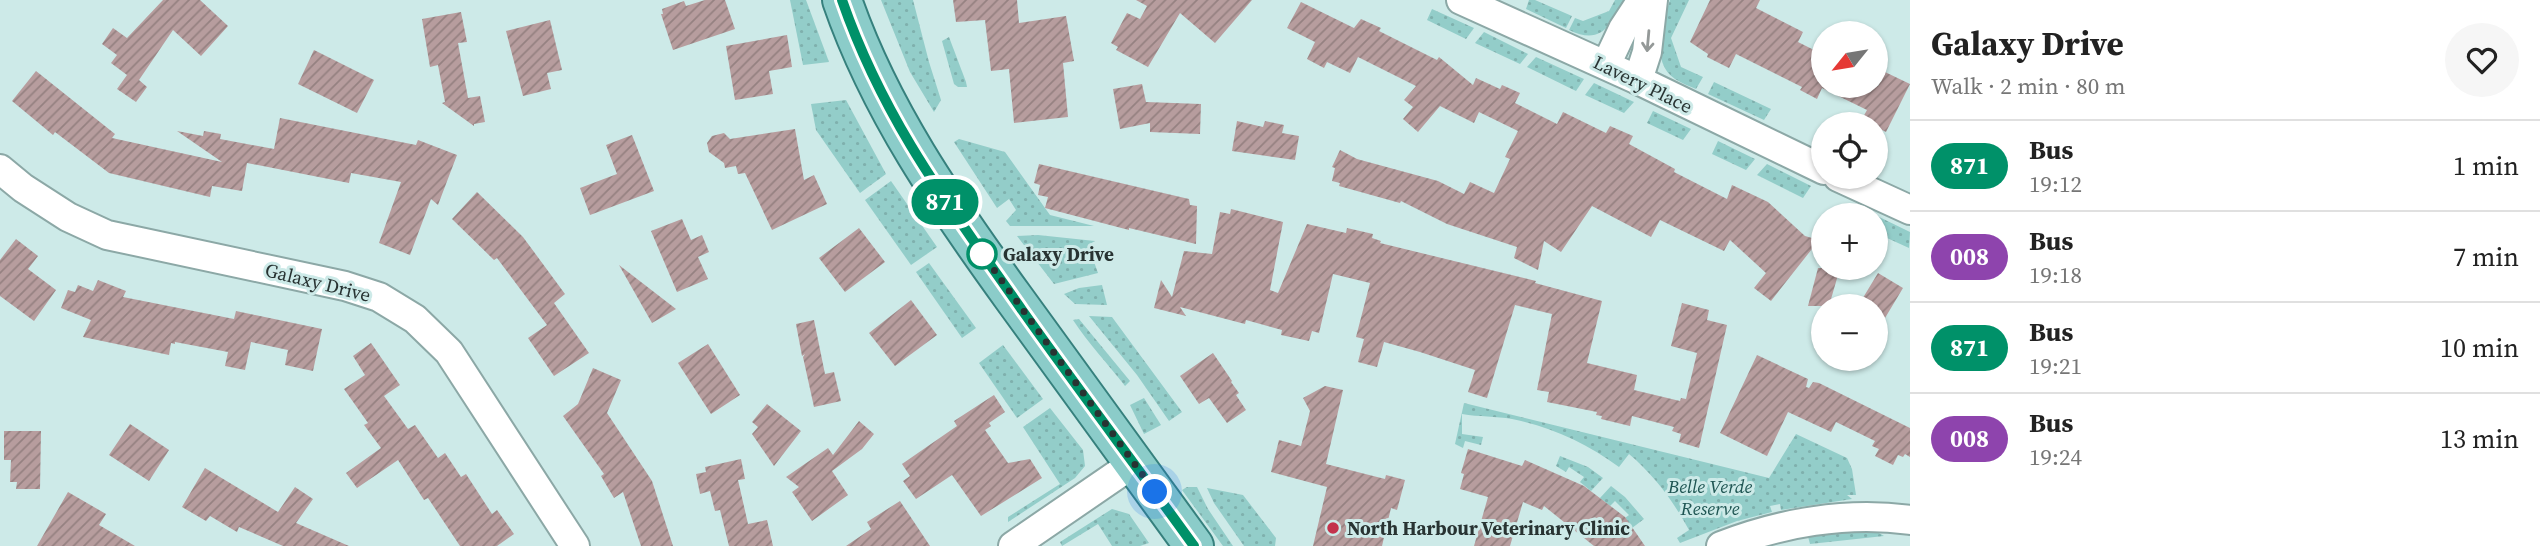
<!DOCTYPE html>
<meta charset="utf-8">
<style>
:root{--surface:#fff;--page:#f6f6f6;--text:#222;--muted:#767676;--line:#e0e0e0}
body{margin:0;font-family:"Source Serif 4",serif;background:var(--page);color:var(--text);height:100vh;display:flex;flex-direction:column;font-size:26px;white-space:nowrap}
*{box-sizing:border-box;margin:0}
p{font-size:23px;color:var(--muted)}
.icon{flex:none;width:38px;height:38px;fill:none;stroke:currentColor;stroke-width:2;stroke-linecap:round;stroke-linejoin:round}
.map{position:relative;flex:1;overflow:hidden}
.details{display:flex;flex-direction:column;background:var(--surface);width:630px}
.details>*{flex:none}
.badge{padding:0 14px;border-radius:23px;font-size:24px;line-height:46px}
.needle{width:46px;rotate:240deg}
.fabs{position:absolute;left:1811px;top:21px;display:grid;gap:14px}
.fabs a{display:grid;place-items:center;width:77px;height:77px;border-radius:50%;background:var(--surface);box-shadow:0 2px 5px #0004;font-size:35px}
.you{position:absolute;width:35px;height:35px;margin:-18px;border:5px solid #fff;border-radius:50%;background:#1a73e8;box-shadow:0 0 0 10px #1a73e833}
.map>.badge{position:absolute;translate:-50% -50%;box-shadow:0 0 0 4px #fff}
.round{display:grid;place-items:center;flex:none;width:74px;height:74px;border-radius:37px;background:var(--page)}
.head{display:flex;align-items:center;justify-content:space-between;height:119px;padding:0 21px}
h1{font-size:33px;font-weight:700;line-height:52px}
ul{padding:0;list-style:none}
li{display:flex;align-items:center;gap:21px;height:91px;padding:0 21px;border-top:2px solid var(--line)}
li div{flex:1}
li b{display:block;font-size:26px}
li em{font-style:normal}
li .badge{min-width:77px;font-weight:700;text-align:center}
main{display:flex;flex:1;min-height:0}
.map>svg:first-child{display:block}
</style>
<main>
<div class="map">
<svg width="1910" height="546" viewBox="0 0 1910 546">
<defs>
<pattern id="green-dots" width="8" height="8" patternUnits="userSpaceOnUse" patternTransform="scale(1.75)"><rect width="8" height="8" fill="#93cdc9"/><path d="M2 2h.1M6 6h.1" fill="none" stroke="#7fb0ad" stroke-width="1.8" stroke-linecap="round"/></pattern>
<pattern id="building-hatch" width="6" height="6" patternUnits="userSpaceOnUse" patternTransform="scale(1.75)"><rect width="6" height="6" fill="#b79d9e"/><path d="M-1 1l2-2M0 6l6-6M5 7l2-2" fill="none" stroke="#958181"/></pattern>
</defs>
<rect width="100%" height="100%" fill="#cdeae8"/>
<!-- green -->
<g fill="url(#green-dots)">
<polygon points="790,0 806,0 829,62 803,65"/>
<polygon points="881,0 913,0 929,62 941,100 934,112 910,72"/>
<polygon points="1529,0 1535,0 1572,16 1566,28 1526,9"/>
<path d="M1615,0h10c-14,24 -23,46 -56,30l6,-12 8,3 26,-10z"/>
<path d="M1670,0h19l-18,38 10,29 22,10 -7,12c-7,-3 -15,-6 -21,-10 -25,-17 -13,-55 -5,-79z"/>
<polygon points="1432,9 1474,28 1466,39 1427,20"/>
<polygon points="1484,32 1528,54 1520,64 1475,43"/>
<polygon points="949,37 966,82 967,87 958,87 954,84 942,41"/>
<polygon points="1536,57 1584,79 1576,91 1527,67"/>
<polygon points="1714,82 1771,109 1764,120 1708,94"/>
<polygon points="1594,83 1634,102 1624,113 1585,95"/>
<polygon points="846,100 886,174 860,193 816,130 811,104"/>
<polygon points="1653,111 1691,129 1683,140 1647,123"/>
<polygon points="959,139 1005,152 1050,215 1094,226 1010,226 1006,221 1016,210 1009,199 997,208 954,142"/>
<polygon points="1718,141 1755,159 1746,170 1712,154"/>
<polygon points="1767,164 1811,186 1803,198 1757,175"/>
<polygon points="891,181 937,247 911,265 865,200"/>
<polygon points="1873,214 1910,232 1909,248 1876,233 1876,215 1872,215"/>
<polygon points="1038,235 1095,241 1088,245 1098,273 1054,284 1017,236"/>
<polygon points="929,263 976,328 962,338 916,272"/>
<polygon points="1102,285 1107,305 1075,304 1064,294 1079,288"/>
<polygon points="1089,316 1112,317 1182,412 1169,421 1137,375"/>
<path d="M1079,319l51,62 -5,5c-17,-22 -37,-43 -52,-66z"/>
<polygon points="1003,345 1043,399 1017,418 979,363"/>
<polygon points="1144,398 1161,425 1144,434 1130,405"/>
<path d="M1464,403l305,75 27,-44 51,24 5,11 4,26h-9l5,4 -71,11 -1,-6 -10,2 2,6 -35,9 -57,22 -3,-5 12,-8c-16,-29 -34,-54 -60,-76l-10,13c-33,-24 -67,-40 -107,-48 -16,-3 -33,-2 -50,-5v20l21,3 -2,8 -16,-4 -2,7 -8,-4z"/>
<polygon points="1050,408 1083,450 1085,466 1075,478 1008,522 1008,517 1060,484 1023,427"/>
<polygon points="1560,456 1588,467 1603,478 1591,491 1580,482 1584,477 1569,467 1566,472 1556,466"/>
<polygon points="1611,486 1625,497 1644,519 1632,528 1625,518 1629,515 1615,501 1610,506 1600,498"/>
<polygon points="1187,487 1197,487 1208,509 1233,546 1223,546 1182,490"/>
<polygon points="1207,488 1243,495 1276,538 1275,546 1244,546 1214,503"/>
<polygon points="1112,509 1129,514 1149,543 1140,546 1112,546 1098,524 1062,546 1060,542"/>
<polygon points="1869,527 1884,536 1810,544 1807,533"/>
</g>
<!-- building -->
<g fill="url(#building-hatch)">
<polygon points="163,0 200,0 228,26 201,56 173,30 139,80 147,87 136,102 117,89 127,75 111,63 117,55 102,44 113,28 127,38"/>
<polygon points="705,0 725,0 735,29 673,50 661,14 663,14 662,9 684,1 686,6"/>
<polygon points="953,0 1017,0 1019,23 1066,16 1074,61 1063,63 1068,117 1014,123 1009,69 991,71 985,20 956,22"/>
<polygon points="1136,0 1252,0 1215,43 1180,13 1148,67 1116,50 1118,47 1111,43 1127,13 1140,19 1147,6"/>
<polygon points="1710,0 1760,0 1756,8 1803,32 1798,42 1824,55 1824,86 1878,86 1885,72 1910,84 1886,132 1876,127 1876,124 1862,119 1867,110 1822,88 1817,99 1800,90 1802,87 1736,54 1729,68 1707,57 1708,54 1690,42"/>
<polygon points="1301,2 1354,28 1361,19 1381,28 1379,31 1437,60 1439,57 1473,85 1476,78 1500,89 1502,85 1520,93 1515,103 1557,124 1563,112 1606,133 1610,126 1633,136 1629,144 1675,169 1674,172 1727,199 1732,185 1768,202 1805,236 1819,240 1771,301 1754,288 1766,273 1730,240 1724,251 1660,220 1651,237 1592,206 1561,252 1544,241 1538,270 1514,258 1517,247 1447,224 1401,201 1400,203 1339,186 1340,183 1332,181 1335,168 1332,167 1340,150 1357,159 1438,181 1464,194 1470,182 1494,193 1510,159 1505,157 1518,131 1479,112 1474,123 1440,106 1418,132 1403,119 1413,107 1404,100 1416,86 1358,57 1350,73 1327,62 1324,68 1307,59 1315,42 1287,28"/>
<polygon points="461,12 467,42 458,43 468,98 480,96 485,122 474,124 474,126 442,103 445,102 438,65 430,67 422,19"/>
<polygon points="550,20 562,70 547,73 551,89 523,96 506,31"/>
<polygon points="787,35 792,67 769,71 773,94 735,100 726,46"/>
<polygon points="314,50 374,80 357,113 298,84"/>
<polygon points="36,71 115,134 112,138 222,162 177,131 203,136 204,131 221,134 220,139 274,149 280,118 416,145 418,140 457,155 438,205 431,199 410,255 379,243 401,182 351,173 349,183 247,163 242,191 212,186 210,197 109,173 55,132 53,135 12,101"/>
<polygon points="1142,84 1146,102 1201,104 1200,134 1150,132 1150,123 1120,129 1113,89"/>
<polygon points="1237,121 1263,127 1265,121 1284,125 1282,133 1299,136 1295,160 1232,151"/>
<polygon points="795,129 804,180 814,175 827,204 772,230 745,173 738,174 736,166 725,168 724,163 709,152 707,143 712,136 724,133 730,139"/>
<polygon points="632,135 654,191 590,215 580,188 617,174 606,145"/>
<polygon points="1039,164 1189,199 1190,205 1197,206 1196,244 1129,228 1129,230 1045,208 1048,197 1038,195 1040,185 1034,183"/>
<polygon points="477,192 523,237 565,294 554,303 589,353 554,376 528,338 547,325 497,258 494,260 452,219"/>
<polygon points="1231,209 1283,222 1270,290 1278,293 1307,224 1346,233 1347,228 1373,234 1372,238 1381,241 1380,243 1536,281 1535,283 1602,301 1587,363 1637,375 1634,390 1680,401 1681,398 1686,399 1697,353 1671,346 1682,303 1709,310 1707,320 1727,325 1699,448 1679,442 1681,434 1672,431 1674,427 1632,416 1630,426 1601,419 1602,416 1596,415 1597,412 1547,402 1549,392 1537,390 1552,314 1515,305 1487,398 1468,392 1475,370 1420,352 1384,342 1377,367 1358,362 1364,339 1356,337 1370,283 1333,274 1319,333 1312,331 1309,341 1281,335 1282,330 1246,320 1245,324 1180,307 1186,316 1154,308 1161,280 1172,297 1184,251 1212,254 1220,212 1230,214"/>
<polygon points="682,219 691,240 702,235 709,252 698,257 708,279 677,292 651,231"/>
<polygon points="859,228 885,262 845,292 819,258"/>
<polygon points="16,239 38,256 28,269 56,290 34,321 0,296 0,260"/>
<polygon points="619,265 676,309 652,323"/>
<polygon points="1818,268 1840,268 1829,306 1808,306"/>
<polygon points="1878,273 1903,288 1876,333 1876,306 1858,306"/>
<polygon points="98,280 126,291 123,297 234,319 236,311 322,329 313,371 285,365 288,350 251,342 245,370 225,366 228,352 175,342 175,344 171,343 169,355 83,337 91,320 61,308 68,290 75,292 78,285 93,291"/>
<polygon points="911,300 937,335 895,366 869,333"/>
<polygon points="814,320 825,374 834,372 841,401 814,407 803,357 805,354 802,356 796,324"/>
<polygon points="371,343 400,385 384,396 408,429 415,425 438,458 445,453 461,477 466,474 492,514 497,510 514,534 497,546 460,546 428,498 424,500 398,460 357,488 346,473 381,448 364,425 368,423 344,389 365,375 353,356"/>
<polygon points="708,344 740,395 711,414 678,363"/>
<polygon points="1213,353 1232,381 1231,382 1239,393 1236,395 1246,410 1227,423 1209,398 1199,404 1180,376"/>
<polygon points="1757,355 1808,379 1806,387 1809,388 1813,382 1819,383 1910,428 1910,457 1905,454 1903,457 1898,455 1893,465 1875,456 1879,449 1872,446 1875,441 1836,422 1831,432 1788,412 1767,456 1720,433"/>
<polygon points="593,368 621,380 607,413 652,481 673,546 641,546 623,492 614,498 601,476 604,474 563,416 578,404"/>
<polygon points="1325,386 1343,390 1326,464 1385,479 1386,475 1405,480 1397,510 1391,508 1382,546 1313,546 1327,487 1271,472 1279,440 1301,446 1310,411 1303,398"/>
<polygon points="994,395 1005,412 989,423 991,426 985,430 1008,463 1030,459 1042,478 981,516 952,475 916,499 903,481 910,476 902,464 957,426 954,421"/>
<polygon points="767,404 801,431 774,466 752,434 758,427 752,422"/>
<polygon points="859,421 874,434 862,449 832,471 848,495 812,521 792,492 799,487 786,477 828,448 833,455"/>
<polygon points="130,424 169,450 149,481 109,455"/>
<polygon points="4,431 41,431 40,489 16,489 17,482 10,482 11,460 4,460"/>
<polygon points="1468,449 1522,466 1525,460 1584,486 1625,517 1645,546 1594,546 1544,506 1542,510 1523,502 1510,546 1474,546 1488,497 1460,489 1464,474 1461,473"/>
<polygon points="741,459 745,479 738,480 748,524 767,520 773,546 729,546 720,510 715,511 710,491 700,494 696,474 706,472 705,467"/>
<polygon points="205,468 278,512 295,487 313,499 296,523 349,546 283,546 239,527 237,532 210,516 206,521 182,507"/>
<polygon points="68,492 106,514 99,525 135,546 37,546"/>
<polygon points="900,501 930,546 846,546 871,529 867,522"/>
</g>
<g fill="none" stroke-linecap="round" stroke-linejoin="round">
<defs>
<g id="minor">
<polyline points="1461,0 1638,80 1824,170"/>
<polyline points="1606,65 1623,29 1642,0"/>
<polyline points="1638,80 1647,52 1653,0"/>
<polyline points="0,169 23,188 68,217 107,235 345,286 379,297 415,319 449,352 575,546"/>
<polyline points="1838,177 1910,210"/>
<polyline points="1013,546 1134,463"/>
<path d="M1721,546c59,-23 126,-35 189,-26"/>
</g>
<path id="primary" d="M842,0c38,110 103,203 171,297 60,83 121,166 181,249"/>
</defs>
<!-- minor casing -->
<use href="#minor" stroke="#8ca8a6" stroke-width="32"/>
<!-- primary casing -->
<use href="#primary" stroke="#36807d" stroke-width="42"/>
<!-- minor -->
<use href="#minor" stroke="#fff" stroke-width="28"/>
<!-- primary -->
<use href="#primary" stroke="#8bccc9" stroke-width="38"/>
</g>
<!-- one-way arrows -->
<defs><path id="oneway-shaft" d="M-6 0H5M1.5-3L5.5 0L1.5 3" fill="none" stroke-width="1.6" stroke-linecap="round" stroke-linejoin="round" transform="scale(1.75)"/></defs>
<use stroke="#949998" href="#oneway-shaft" transform="translate(1648 41) rotate(95)"/>
<g fill="none" stroke-linecap="round" stroke-linejoin="round">
<defs>
<path id="line" d="M842,0c42,121 108,207 180,310 56,79 115,157 172,236"/>
</defs>
<!-- line casing -->
<use href="#line" stroke="#fff" stroke-width="16"/>
<!-- line -->
<use href="#line" stroke="#009169" stroke-width="10"/>
<!-- walk -->
<polyline stroke="#283332" stroke-width="7" stroke-dasharray="0 12.6" points="982,254 981,252 1155,492"/>
</g>
<!-- markers -->
<circle fill="#fff" stroke="#009169" stroke-width="3.5" cx="982" cy="254" r="14"/>
<circle fill="#c3334c" stroke="#cdeae8" stroke-width="2.5" cx="1333" cy="528" r="7"/>
<g text-anchor="middle" stroke-width="6" stroke-linejoin="round" paint-order="stroke">
<!-- street labels -->
<g font-size="19" fill="#283332" stroke="#cdeae8">
<text transform="translate(1643 84) rotate(26)" y="7">Lavery Place</text>
<text transform="translate(318 282) rotate(14)" y="7">Galaxy Drive</text>
</g>
<!-- stop labels -->
<g font-size="19" font-weight="bold" fill="#283332" stroke="#cdeae8" text-anchor="start">
<text x="1003" y="261">Galaxy Drive</text>
</g>
<!-- park labels -->
<g font-size="19" font-style="italic" fill="#1f5653" stroke="#cdeae8">
<text x="1710" y="493">Belle Verde<tspan x="1710" dy="22">Reserve</tspan></text>
</g>
<!-- poi labels -->
<g font-size="19" font-weight="bold" fill="#283332" stroke="#cdeae8" text-anchor="start">
<text x="1347" y="535">North Harbour Veterinary Clinic</text>
</g>
</g>
</svg>
<div class="fabs">
<a><svg class="needle" viewBox="-14 -14 28 28"><path d="M0-13l5 13h-10z" fill="#e53935"/><path d="M0 13l5-13h-10z" fill="#767676"/></svg></a>
<a><svg class="icon" aria-label="locate" viewBox="0 0 24 24"><circle cx="12" cy="12" r="6"/><path d="M12 2v4M12 18v4M2 12h4M18 12h4"/></svg></a>
<a>+</a>
<a>−</a>
</div>
<div class="you" style="left:1155px;top:492px"></div>
<b class="badge" style="left:945px;top:202px;background:#009169;color:#fff">871</b>
</div>
<section class="details">
<div class="head"><div><h1>Galaxy Drive</h1><p>Walk · 2 min · 80 m</p></div><a class="round"><svg class="icon" aria-label="heart" viewBox="0 0 24 24"><path d="M12 20l-8-8c-3-5 5-10 8-4 3-6 11-1 8 4z"/></svg></a></div>
<ul>
<li><span class="badge" style="background:#009169;color:#fff">871</span><div><b>Bus</b><p>19:12</p></div><em>1 min</em></li>
<li><span class="badge" style="background:#8e44ad;color:#fff">008</span><div><b>Bus</b><p>19:18</p></div><em>7 min</em></li>
<li><span class="badge" style="background:#009169;color:#fff">871</span><div><b>Bus</b><p>19:21</p></div><em>10 min</em></li>
<li><span class="badge" style="background:#8e44ad;color:#fff">008</span><div><b>Bus</b><p>19:24</p></div><em>13 min</em></li>
</ul>
</section>
</main>
